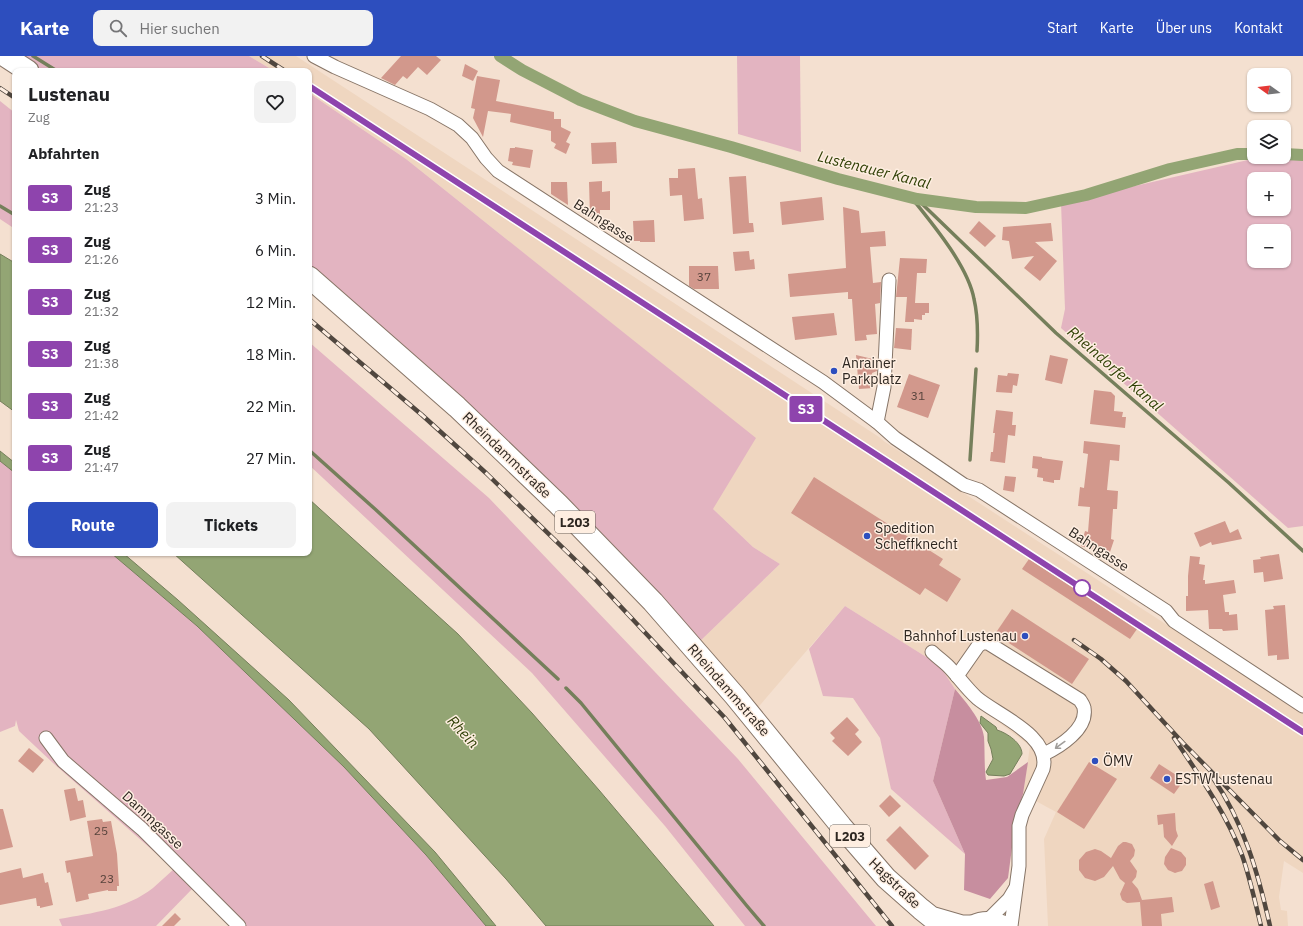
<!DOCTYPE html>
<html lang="de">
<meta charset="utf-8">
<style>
:root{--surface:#fff;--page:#f2f2f2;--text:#202124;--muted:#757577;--accent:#2d4ebe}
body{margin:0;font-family:"IBM Plex Sans",sans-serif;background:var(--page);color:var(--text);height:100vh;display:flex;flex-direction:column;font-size:15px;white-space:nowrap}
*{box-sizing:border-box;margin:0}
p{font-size:13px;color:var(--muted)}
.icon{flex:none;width:22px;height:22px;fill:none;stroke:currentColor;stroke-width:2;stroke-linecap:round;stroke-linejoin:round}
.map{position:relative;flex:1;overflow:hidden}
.sheet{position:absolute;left:12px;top:12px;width:300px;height:488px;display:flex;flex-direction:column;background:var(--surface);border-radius:8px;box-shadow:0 1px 3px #0004}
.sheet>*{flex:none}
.badge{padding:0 8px;border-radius:3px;font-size:14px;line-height:26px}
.needle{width:26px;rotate:285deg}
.fabs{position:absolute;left:1247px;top:12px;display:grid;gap:8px}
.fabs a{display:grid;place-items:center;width:44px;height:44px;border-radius:8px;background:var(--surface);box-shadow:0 1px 3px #0004;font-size:20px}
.map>.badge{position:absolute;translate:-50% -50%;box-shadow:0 0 0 2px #fff}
h2{padding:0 16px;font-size:15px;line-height:36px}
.round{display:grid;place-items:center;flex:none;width:42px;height:42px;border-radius:8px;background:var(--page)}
.head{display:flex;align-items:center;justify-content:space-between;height:68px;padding:0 16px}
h1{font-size:19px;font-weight:800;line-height:30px}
.primary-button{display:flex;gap:8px;margin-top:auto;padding:8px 16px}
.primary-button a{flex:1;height:46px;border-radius:8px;background:var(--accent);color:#fff;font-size:16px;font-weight:800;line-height:46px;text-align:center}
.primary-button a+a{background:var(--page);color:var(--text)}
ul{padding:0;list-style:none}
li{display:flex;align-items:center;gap:12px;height:52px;padding:0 16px}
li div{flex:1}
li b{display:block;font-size:15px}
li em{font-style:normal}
li .badge{min-width:44px;font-weight:700;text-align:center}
header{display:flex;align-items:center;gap:24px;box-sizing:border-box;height:56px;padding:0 20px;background:var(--accent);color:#fff}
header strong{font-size:19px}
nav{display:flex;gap:22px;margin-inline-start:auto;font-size:14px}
.search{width:280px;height:36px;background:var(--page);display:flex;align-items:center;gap:10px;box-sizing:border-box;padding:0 14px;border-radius:8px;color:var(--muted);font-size:15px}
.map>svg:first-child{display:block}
</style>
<header>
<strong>Karte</strong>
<div class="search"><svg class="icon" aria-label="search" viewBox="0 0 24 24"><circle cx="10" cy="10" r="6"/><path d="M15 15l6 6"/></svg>Hier suchen</div>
<nav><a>Start</a><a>Karte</a><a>Über uns</a><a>Kontakt</a></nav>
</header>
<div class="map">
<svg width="1303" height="870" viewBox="0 0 1303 870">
<rect width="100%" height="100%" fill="#f4e0d0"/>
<!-- built -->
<polygon fill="#efd6c0" points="249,0 296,0 879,381 885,386 1303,657 1303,817 1284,805 1279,841 1281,854 1287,855 1288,870 1048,870 1044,783 1056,756 1023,738 1030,690 955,633 939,609 845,550 755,655 696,589 780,508 753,491 713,453 684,325 406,103 309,37 309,15 274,15"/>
<!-- green -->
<g fill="#e3b4c1" fill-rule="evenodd">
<polygon points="13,0 249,0 274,15 36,15"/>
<polygon points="737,0 800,0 801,96 738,78"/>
<polygon points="309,37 406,103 756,382 713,453 753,491 780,508 696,589 539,420 402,288 309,215"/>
<polygon points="0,45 15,57 15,173 0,163"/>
<path d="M1261,101l42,2v367l-15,2 -227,-200 4,-19 -4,-106zM1254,123h30v30h-30zM1254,175h30v30h-30z"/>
<polygon points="309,286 489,442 738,703 876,870 745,870 665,770 532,617 309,409"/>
<path d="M0,405l15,12v80h96l86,73 147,141 82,88 60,71h-243l-48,-40 -39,40h-94l-3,-7c34,-6 67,-10 94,-31 7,-6 14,-13 21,-19l-121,-106 -34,-32 -3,-11 -1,6 -15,6z"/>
<polygon points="845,550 939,609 955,633 933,725 965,798 891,733 880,682 853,642 823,640 809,593"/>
</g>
<!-- forest -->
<path fill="#c78e9f" d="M955,633c10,12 27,31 29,48 1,14 0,29 2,43l21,-3 21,-15 -5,32 -7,23 -8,61 -18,21 -26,-9 1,-36 -32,-73z"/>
<!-- water -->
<g fill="#93a574" stroke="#757f5b">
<polygon points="0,198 15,207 15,356 0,345"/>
<polygon points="0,395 15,407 15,417 0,405"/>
<polygon points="309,443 458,578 532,657 599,734 714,870 546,870 506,823 369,673 173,497 309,497"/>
<polygon points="111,497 123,497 178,544 289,644 435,796 496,870 486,870 426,799 344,711 197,570"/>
<path d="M981,660l15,11 1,3c10,3 25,13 25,24l-12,20 -6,2 -16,-1 -2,-3 7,-13 -2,-10 -3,-8v-8l-8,-10z"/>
</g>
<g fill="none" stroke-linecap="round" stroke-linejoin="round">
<!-- stream -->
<g stroke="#757f5b" stroke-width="3.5">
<polyline points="33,0 57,15"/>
<path d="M911,141c21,26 57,69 63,102 4,17 4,34 3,52"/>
<polyline points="917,143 1056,277 1229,427 1303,495"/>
<polyline points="0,150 15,159"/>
<polyline points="309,394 375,453 558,623"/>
<polyline points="970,404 976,313"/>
<polyline points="566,632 581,647 747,850 764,870"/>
</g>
<!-- canal -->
<g stroke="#93a574" stroke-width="12">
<polyline points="500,0 522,14 580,44 635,65 731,91 838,123 917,143 976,151 1026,152 1086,139 1170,113 1237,98 1254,98"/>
<polyline points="1284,98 1303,99"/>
</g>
</g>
<!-- building -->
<g fill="#d2988c">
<polygon points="401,0 436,0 441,4 427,19 418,11 407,23 403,20 395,29 381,22"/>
<polygon points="465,8 478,15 473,25 462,20"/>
<polygon points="477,20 500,24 496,45 554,56 554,63 561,63 561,71 571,76 566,86 570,88 566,98 554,92 556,88 551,85 551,75 510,66 511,58 488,55 483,81 473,62 475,53 471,52"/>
<polygon points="616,86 617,107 592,108 591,87"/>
<polygon points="515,91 533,94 530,112 512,109 513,106 508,105 510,92 515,92"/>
<polygon points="695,112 698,143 702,142 704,163 684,165 682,139 670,140 669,122 678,122 678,113"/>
<polygon points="746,120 749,167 753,167 754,176 733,178 729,121"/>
<polygon points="602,125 602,136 610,135 610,154 600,154 600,161 590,161 589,126"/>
<polygon points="551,126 567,126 568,149 551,138"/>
<polygon points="822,141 824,164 782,169 780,146"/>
<polygon points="843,151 859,155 861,177 885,175 886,190 870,191 873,227 881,226 880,247 875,248 877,278 866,279 867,284 855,285 852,243 848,243 848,236 790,241 788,218 846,212"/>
<polygon points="654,164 655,186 640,186 640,185 634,185 633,165"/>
<polygon points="979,165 996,180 985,191 969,177"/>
<polygon points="1051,167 1053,185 1035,186 1057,205 1040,225 1024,212 1034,200 1012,203 1009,185 1002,184 1003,171"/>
<polygon points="749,195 750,204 754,203 755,213 735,215 733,196"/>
<polygon points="900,202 927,203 926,217 917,217 915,247 929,247 929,257 925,257 925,259 922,259 922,264 914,263 914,266 905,266 907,241 896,241"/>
<polygon points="689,210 718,210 719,233 694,233 689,230"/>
<polygon points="834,257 837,279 795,284 792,261"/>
<polygon points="896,272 912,273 911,294 894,292"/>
<polygon points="856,299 877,304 877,315 872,317 874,332 859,333"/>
<polygon points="1050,299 1068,303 1062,328 1045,324"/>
<polygon points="1008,317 1019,318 1017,330 1013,329 1012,337 996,336 998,319 1007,320"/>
<polygon points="909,318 940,329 928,362 897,351"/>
<polygon points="1094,334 1111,336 1115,340 1114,355 1123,356 1122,361 1126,361 1125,372 1090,368"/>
<polygon points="996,354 1013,356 1012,369 1016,369 1015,380 1008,379 1005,407 990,405 991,396 993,396 995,377 993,377"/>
<polygon points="1084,385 1120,389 1119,405 1110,404 1107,434 1118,435 1117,453 1113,453 1111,483 1114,484 1109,499 1081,490 1085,475 1088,476 1090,451 1078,450 1080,431 1084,432 1088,398 1083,397"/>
<polygon points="1033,400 1042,401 1042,402 1063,405 1060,424 1054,424 1054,427 1043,425 1043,422 1037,421 1038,413 1032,412"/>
<polygon points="1005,420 1016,421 1014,436 1003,434"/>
<polygon points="814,421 943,503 939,509 961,523 947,546 925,532 920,539 791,457"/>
<polygon points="1225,465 1230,477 1238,473 1242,483 1212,489 1211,486 1200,491 1194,477"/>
<polygon points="1279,498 1283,523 1264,526 1263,516 1254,517 1253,504 1261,503 1260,501"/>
<polygon points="1190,500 1200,501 1199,508 1205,509 1203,524 1205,524 1205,528 1234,524 1236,537 1223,539 1225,556 1229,556 1229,559 1237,558 1238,574 1223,575 1222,573 1209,573 1208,554 1186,555 1186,540 1188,540 1188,520"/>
<polygon points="1029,503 1137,573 1130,583 1022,513"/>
<polygon points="1285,549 1289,603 1277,604 1277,599 1268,600 1265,554 1274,553 1273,550"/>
<polygon points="1012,553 1089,603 1072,628 995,578"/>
<polygon points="847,661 859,674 855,678 862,686 848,700 832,685 835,682 830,677"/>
<polygon points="29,692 44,704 33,717 18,705"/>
<polygon points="1089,706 1117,723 1084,773 1057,756"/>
<polygon points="1159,708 1184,724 1174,738 1150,722"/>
<polygon points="75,732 78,745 83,744 86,761 70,765 64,734"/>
<polygon points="890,739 901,750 889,761 879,750"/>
<polygon points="0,753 3,753 13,791 0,794"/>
<polygon points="1175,757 1176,774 1178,780 1172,790 1164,781 1163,768 1158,769 1157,759"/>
<polygon points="102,763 103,766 111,765 117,798 119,830 117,830 117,835 108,835 108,834 88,838 89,843 76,846 70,816 67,817 65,805 93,800 87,765"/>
<polygon points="900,770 929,800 915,814 886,784"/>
<polygon points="1123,786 1126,786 1132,788 1135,794 1134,800 1130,805 1137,815 1136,821 1132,826 1138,833 1142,844 1172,841 1174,856 1161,858 1162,870 1142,870 1140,846 1127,847 1122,844 1120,838 1125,827 1120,823 1113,810 1104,821 1095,825 1085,822 1079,814 1079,804 1086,796 1095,793 1101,795 1111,802 1118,790"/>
<polygon points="1171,792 1181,796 1186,802 1186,809 1182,815 1178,816 1175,817 1168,814 1164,808 1165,801"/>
<polygon points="21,812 23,822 43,817 45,827 48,826 53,849 40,852 40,850 37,850 36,842 0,849 0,817"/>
<polygon points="1213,825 1220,851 1211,854 1204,828"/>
<polygon points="175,857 181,863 174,870 162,870"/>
</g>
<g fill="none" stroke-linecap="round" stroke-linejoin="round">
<defs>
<g id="minor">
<polyline points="314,0 335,11 430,53 458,69 472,82 486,102 498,115 823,326 877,366 895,382 964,429 979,434 1166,555 1174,565 1303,650"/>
<polyline points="877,366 884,331 889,224"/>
<path d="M932,596c5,5 11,9 16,14 10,10 18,22 29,32 20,17 75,38 66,71l-21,46 -3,11v40l-8,60"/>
<path d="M957,620l21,-30 4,-3h6l92,57c1,2 4,6 4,8 4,21 -25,39 -40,46"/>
<polyline points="46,682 63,705 142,773 239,870"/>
<polyline points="986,866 1009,843 1015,833"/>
</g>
<g id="primary">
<polyline points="5,0 28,15"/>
<polyline points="309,221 457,351 558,448 653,546 735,640 841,770 886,822 921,853 931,861 962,870 970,870"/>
<path d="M973,870c11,-5 19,-4 30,0"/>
</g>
</defs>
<!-- minor casing -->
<use href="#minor" stroke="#877567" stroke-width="15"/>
<!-- primary casing -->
<use href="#primary" stroke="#877567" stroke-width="23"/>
<!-- minor -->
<use href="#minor" stroke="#fff" stroke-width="13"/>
<!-- primary -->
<use href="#primary" stroke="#fff" stroke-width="21"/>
<defs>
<g id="rail">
<polyline points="262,0 285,15"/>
<polyline points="309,30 1303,676"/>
<polyline points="0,32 15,42"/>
<polyline points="309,263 422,359 486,417 594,522 725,662 892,870"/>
<polyline points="1074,584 1101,603 1126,625 1183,687 1280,785 1303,804"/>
<path d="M1174,682c25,37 52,75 68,117 8,23 13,47 19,71"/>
<path d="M1213,722c31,45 45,95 57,148"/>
</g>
</defs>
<!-- rail casing -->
<use href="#rail" stroke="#50473f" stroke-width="4.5"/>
<!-- rail -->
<use href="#rail" stroke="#feeee1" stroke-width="3" stroke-dasharray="9" stroke-linecap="butt"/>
</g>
<!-- one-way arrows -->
<defs><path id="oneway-shaft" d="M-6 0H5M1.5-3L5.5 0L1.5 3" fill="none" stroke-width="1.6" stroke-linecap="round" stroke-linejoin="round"/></defs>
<use stroke="#a19e9b" href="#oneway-shaft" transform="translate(1060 689) rotate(144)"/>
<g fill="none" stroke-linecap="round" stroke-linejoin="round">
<defs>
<polyline id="line" points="309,30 1303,676"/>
</defs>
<!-- line casing -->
<use href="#line" stroke="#fff" stroke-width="9"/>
<!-- line -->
<use href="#line" stroke="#8e44ad" stroke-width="6"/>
</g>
<!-- markers -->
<g fill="#2d4ebe" stroke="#feeee1" stroke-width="1.5">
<circle cx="834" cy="315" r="4"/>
<circle cx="867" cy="480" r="4"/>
<circle cx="1025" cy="580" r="4"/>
<circle cx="1095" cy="705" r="4"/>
<circle cx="1167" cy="723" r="4"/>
</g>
<circle fill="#fff" stroke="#8e44ad" stroke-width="2" cx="1082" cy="532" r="8"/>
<g text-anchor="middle" stroke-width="3" stroke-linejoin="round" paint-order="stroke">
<!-- number labels -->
<g font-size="12" fill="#57433c">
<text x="704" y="225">37</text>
<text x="918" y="344">31</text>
<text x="101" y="779">25</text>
<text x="107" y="827">23</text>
</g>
<!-- shield labels -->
<g fill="#feeee1" stroke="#6c635b" stroke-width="1">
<rect x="555" y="455" width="40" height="22" rx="3"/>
<rect x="830" y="769" width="40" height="22" rx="3"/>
</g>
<g font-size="13" font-weight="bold" fill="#2e2721">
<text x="575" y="471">L203</text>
<text x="850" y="785">L203</text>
</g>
<!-- street labels -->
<g font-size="14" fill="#2e2721" stroke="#feeee1">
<text transform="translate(604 165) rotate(33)" y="5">Bahngasse</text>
<text transform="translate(507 399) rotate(44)" y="5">Rheindammstraße</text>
<text transform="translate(1099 493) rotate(33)" y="5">Bahngasse</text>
<text transform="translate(729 634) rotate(49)" y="5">Rheindammstraße</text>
<text transform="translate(153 764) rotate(43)" y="5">Dammgasse</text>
<text transform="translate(895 827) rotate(44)" y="5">Hagstraße</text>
</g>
<!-- poi labels -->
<g font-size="14" fill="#2e2721" stroke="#feeee1" text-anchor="start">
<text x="842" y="312">Anrainer<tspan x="842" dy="16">Parkplatz</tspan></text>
<text x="875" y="477">Spedition<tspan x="875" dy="16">Scheffknecht</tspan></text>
<text x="1017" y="585" text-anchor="end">Bahnhof Lustenau</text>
<text x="1103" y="710">ÖMV</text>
<text x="1175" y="728">ESTW Lustenau</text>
</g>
<!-- water labels -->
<g font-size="15" font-style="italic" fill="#314107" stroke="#feeee1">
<text transform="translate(874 114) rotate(14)" y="5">Lustenauer Kanal</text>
<text transform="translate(1115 313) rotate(41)" y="5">Rheindorfer Kanal</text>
<text transform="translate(463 676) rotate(47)" y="5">Rhein</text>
</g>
</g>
</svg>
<div class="fabs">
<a><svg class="needle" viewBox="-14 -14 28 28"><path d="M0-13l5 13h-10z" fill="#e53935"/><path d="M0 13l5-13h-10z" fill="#757577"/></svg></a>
<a><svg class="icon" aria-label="layers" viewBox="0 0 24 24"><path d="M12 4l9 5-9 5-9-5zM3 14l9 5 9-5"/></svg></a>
<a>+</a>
<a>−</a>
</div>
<b class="badge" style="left:806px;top:353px;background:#8e44ad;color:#fff">S3</b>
<section class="sheet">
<div class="head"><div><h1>Lustenau</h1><p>Zug</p></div><a class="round"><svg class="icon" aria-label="heart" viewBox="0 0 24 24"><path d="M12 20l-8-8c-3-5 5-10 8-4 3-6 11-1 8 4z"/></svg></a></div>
<h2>Abfahrten</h2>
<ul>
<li><span class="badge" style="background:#8e44ad;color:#fff">S3</span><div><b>Zug</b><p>21:23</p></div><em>3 Min.</em></li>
<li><span class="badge" style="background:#8e44ad;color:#fff">S3</span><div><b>Zug</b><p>21:26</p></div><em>6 Min.</em></li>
<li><span class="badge" style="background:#8e44ad;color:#fff">S3</span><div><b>Zug</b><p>21:32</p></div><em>12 Min.</em></li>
<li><span class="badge" style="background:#8e44ad;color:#fff">S3</span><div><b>Zug</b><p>21:38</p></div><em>18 Min.</em></li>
<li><span class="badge" style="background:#8e44ad;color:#fff">S3</span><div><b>Zug</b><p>21:42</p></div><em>22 Min.</em></li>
<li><span class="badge" style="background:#8e44ad;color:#fff">S3</span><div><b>Zug</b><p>21:47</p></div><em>27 Min.</em></li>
</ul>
<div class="primary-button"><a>Route</a><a>Tickets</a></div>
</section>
</div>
